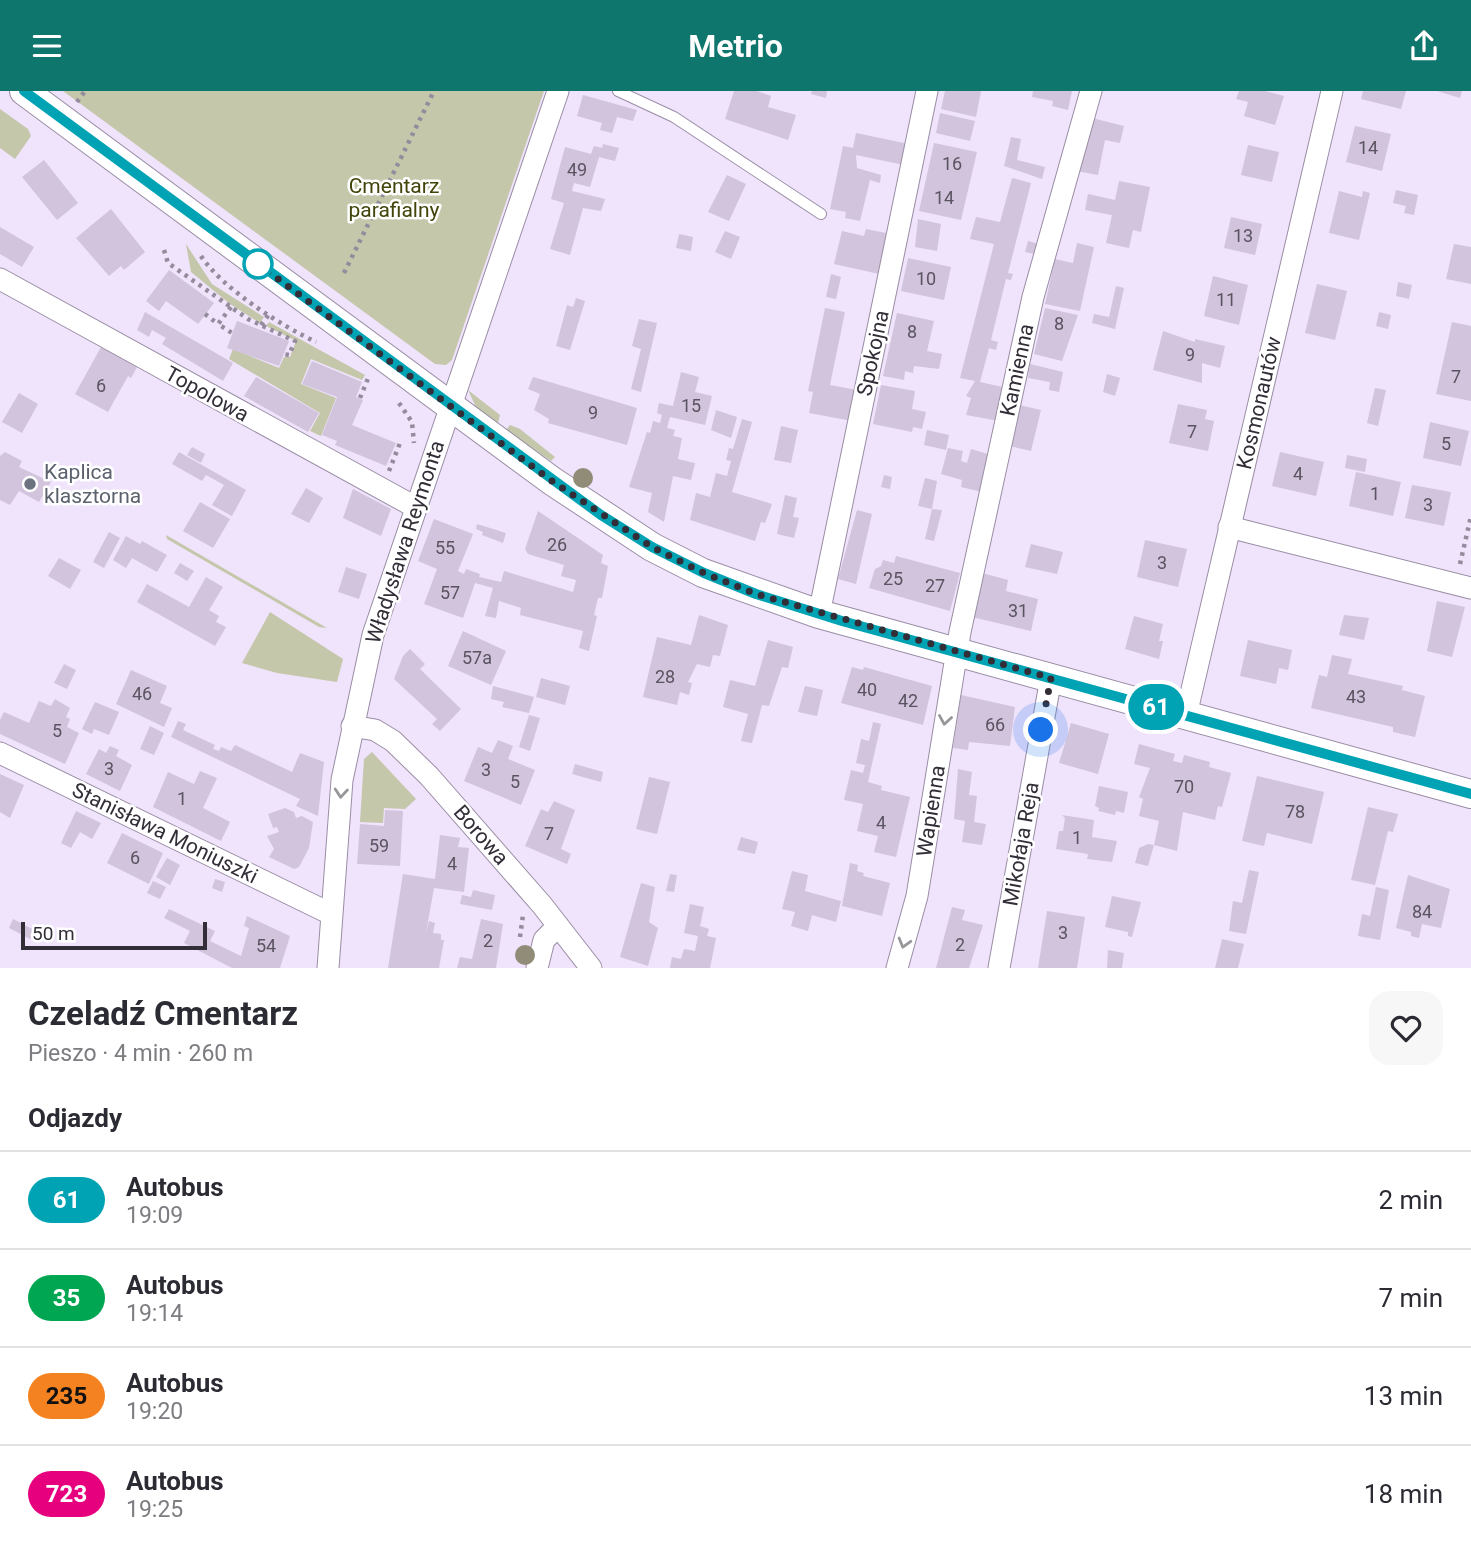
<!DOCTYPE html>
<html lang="pl">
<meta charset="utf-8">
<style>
:root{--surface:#fff;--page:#f7f7f7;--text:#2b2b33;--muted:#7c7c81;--line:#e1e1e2;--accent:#0f766e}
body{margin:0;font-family:Roboto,sans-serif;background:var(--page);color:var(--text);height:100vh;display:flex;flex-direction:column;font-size:26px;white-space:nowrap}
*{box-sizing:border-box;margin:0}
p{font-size:23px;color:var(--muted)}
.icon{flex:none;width:38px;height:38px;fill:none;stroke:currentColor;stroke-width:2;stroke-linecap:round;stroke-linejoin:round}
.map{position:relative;height:877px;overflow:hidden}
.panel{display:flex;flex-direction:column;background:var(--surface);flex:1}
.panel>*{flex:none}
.badge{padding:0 14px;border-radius:23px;font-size:24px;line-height:46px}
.scale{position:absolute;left:21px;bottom:18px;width:186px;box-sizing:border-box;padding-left:7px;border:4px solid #322d37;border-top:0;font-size:19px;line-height:24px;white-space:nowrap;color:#322d37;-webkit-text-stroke:5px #fff;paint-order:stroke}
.you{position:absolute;width:35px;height:35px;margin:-18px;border:5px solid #fff;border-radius:50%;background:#1a73e8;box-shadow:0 0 0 10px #1a73e833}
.map>.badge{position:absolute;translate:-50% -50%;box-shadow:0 0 0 4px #fff}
h2{padding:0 28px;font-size:26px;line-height:63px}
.round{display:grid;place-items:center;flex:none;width:74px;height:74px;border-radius:21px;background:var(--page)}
.head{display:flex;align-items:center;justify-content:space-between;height:119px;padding:0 28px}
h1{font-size:33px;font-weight:700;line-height:52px}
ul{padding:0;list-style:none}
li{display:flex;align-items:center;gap:21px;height:98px;padding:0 28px;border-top:2px solid var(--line)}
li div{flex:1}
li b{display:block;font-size:26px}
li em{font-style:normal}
li .badge{min-width:77px;font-weight:700;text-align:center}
header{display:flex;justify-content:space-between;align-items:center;height:91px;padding:0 28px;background:var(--accent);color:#fff;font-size:32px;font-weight:700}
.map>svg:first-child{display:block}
</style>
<header><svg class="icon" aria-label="menu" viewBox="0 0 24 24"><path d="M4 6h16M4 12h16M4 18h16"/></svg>Metrio<svg class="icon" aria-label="share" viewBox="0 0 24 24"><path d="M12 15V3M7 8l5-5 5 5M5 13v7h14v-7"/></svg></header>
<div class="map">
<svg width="1471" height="877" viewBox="0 0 1471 877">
<rect width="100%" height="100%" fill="#f0e3fc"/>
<!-- green -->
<g fill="#c4c7aa">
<polygon points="63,0 544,0 452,269 446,274 435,273"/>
<polygon points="0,18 28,38 31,45 15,68 0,57"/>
<polygon points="186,153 212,193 264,226 260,232 230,213 191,181"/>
<polygon points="269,231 365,284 362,289 311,268 301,293 336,307 321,345 310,340 320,322 229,268 233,258 279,277 284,266 290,266 296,250 266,235"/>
<polygon points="468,299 500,324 498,332 476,316"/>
<polygon points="510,334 520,338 555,366 551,370 506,339"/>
<polygon points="166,444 327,537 319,536 167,448"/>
<polygon points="270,521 343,568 337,591 277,582 242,572"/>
<polygon points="372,661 416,708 405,718 384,717 383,732 360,731 364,668"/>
</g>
<!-- building -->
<g fill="#d1c4dc">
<polygon points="734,0 757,0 771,5 768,16 796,24 788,49 725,28"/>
<polygon points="812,0 827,0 826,7 811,3"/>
<polygon points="945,0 981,0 976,26 941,18"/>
<polygon points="1033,0 1072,0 1068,19 1052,15 1053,10 1032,6"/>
<polygon points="1239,0 1265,0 1284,5 1275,34 1244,25 1248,11 1236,8"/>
<polygon points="1363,0 1406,0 1401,18 1361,8"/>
<polygon points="1437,0 1462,0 1460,7"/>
<polygon points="583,4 637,19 633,30 617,26 612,42 600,39 602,32 577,25"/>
<polygon points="940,22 975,30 970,50 936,42"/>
<polygon points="1088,26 1124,35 1120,52 1105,49 1098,84 1076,80"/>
<polygon points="1355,35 1391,43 1382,80 1346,71"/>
<polygon points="856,42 909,53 904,74 856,64 857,77 881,84 880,92 870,89 860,130 845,127 846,121 830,118 843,55 853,57"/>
<polygon points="1011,46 1021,48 1017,69 1045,76 1042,88 1004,75"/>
<polygon points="934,52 977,61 961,129 919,120"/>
<polygon points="603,53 619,57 615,70 599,66 590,96 574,92 572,100 605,108 601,120 583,117 570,164 550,158 564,112 551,108 565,56 591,63 594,55 602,57"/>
<polygon points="1248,54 1279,61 1272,91 1241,84"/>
<polygon points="44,69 78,112 57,129 22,86"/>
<polygon points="727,84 746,93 729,130 708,121"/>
<polygon points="1012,87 1031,92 1008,182 1013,183 1011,189 1006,188 991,249 998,251 996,259 989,257 980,291 1007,297 999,330 966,324 971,307 966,305 975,290 960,287 994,153 970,148 972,140 976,126 1000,131"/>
<polygon points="1119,90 1150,96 1141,141 1133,139 1129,157 1106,152 1112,124 1085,119 1088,103 1115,109"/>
<polygon points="1396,99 1418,104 1414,124 1404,122 1406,115 1393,112"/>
<polygon points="1339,100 1362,106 1363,100 1370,102 1359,149 1329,142"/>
<polygon points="111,118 145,161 124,179 121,175 109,185 76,147"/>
<polygon points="1231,126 1262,133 1255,164 1224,157"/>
<polygon points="918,128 941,133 937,160 915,156"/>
<polygon points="0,136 34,156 22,176 0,163"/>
<polygon points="866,138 886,142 879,183 834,173 842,140 864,145"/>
<polygon points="725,140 740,146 731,168 715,161"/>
<polygon points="679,143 693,146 691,160 676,157"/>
<polygon points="1028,150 1042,154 1040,164 1025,161"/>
<polygon points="1077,152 1094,156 1080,220 1045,213 1055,168 1073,172"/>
<polygon points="1454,153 1471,156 1471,193 1446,188"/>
<polygon points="908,167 951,176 944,209 901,200"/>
<polygon points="169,179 214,212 198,233 166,210 159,220 146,210"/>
<polygon points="831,183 841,186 836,208 826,206"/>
<polygon points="1213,185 1248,194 1239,234 1204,225"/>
<polygon points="1398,191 1412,194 1409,208 1396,205"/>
<polygon points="1317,193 1347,200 1335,249 1305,242"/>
<polygon points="1116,195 1124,197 1115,238 1092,232 1094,223 1109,226"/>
<polygon points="576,207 585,210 570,259 556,255 567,214 573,216"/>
<polygon points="825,217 845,221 830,294 857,299 852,330 809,322 813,301 808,300"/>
<polygon points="1045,217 1078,224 1062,270 1034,263"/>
<polygon points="145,221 233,272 223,290 162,253 166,247 152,239 149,246 137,239"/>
<polygon points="1379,221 1391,224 1388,238 1376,235"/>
<polygon points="897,222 934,230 927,260 942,263 939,278 914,275 913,282 905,280 904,289 883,285"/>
<polygon points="639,228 657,232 641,301 631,298 641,258 632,255"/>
<polygon points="237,230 289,250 279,275 227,257"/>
<polygon points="1452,231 1471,235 1471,310 1436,303"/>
<polygon points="1163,240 1195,251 1195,248 1225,255 1220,277 1202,272 1202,292 1153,279"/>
<polygon points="101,256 137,276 131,287 128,285 108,321 75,303"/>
<polygon points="312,270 362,291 356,306 363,309 352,334 396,352 386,375 335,354 337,350 322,344 337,306 302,293"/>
<polygon points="1030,273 1063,281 1059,301 1049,299 1050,291 1028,287"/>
<polygon points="681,281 699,286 695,301 712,305 705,334 670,326 667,337 675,339 673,345 682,347 678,368 695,372 691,389 673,385 664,431 648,421 652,402 629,396 647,341 650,342 653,330 660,332 662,324 657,322 659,312 673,315"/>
<polygon points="1107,283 1120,287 1115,305 1103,301"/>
<polygon points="256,286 319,322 308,341 244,305"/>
<polygon points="533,286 637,317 627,354 548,332 549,328 534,319 540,303 528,298"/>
<polygon points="881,294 915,300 912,318 926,321 922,338 913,336 912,341 873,333"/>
<polygon points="1375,297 1386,299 1378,335 1367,332"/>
<polygon points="19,302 38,313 22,342 2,331"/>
<polygon points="1178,313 1207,319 1205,328 1214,330 1208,360 1169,352"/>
<polygon points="1019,314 1041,319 1031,360 1010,355"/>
<polygon points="716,319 737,326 731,347 711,339"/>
<polygon points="742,328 752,331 732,401 772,413 765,432 761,431 755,450 690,429 696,402 710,406 716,382 727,385 731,370 726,369 729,357 733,358"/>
<polygon points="1430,331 1469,340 1461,375 1423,367"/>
<polygon points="781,335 798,339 791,372 774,369"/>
<polygon points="927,339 949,344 946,359 924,354"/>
<polygon points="192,356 205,363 201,372 187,364"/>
<polygon points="948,357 963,360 961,370 967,372 971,358 991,364 982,401 961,396 962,389 941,383"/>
<polygon points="5,361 22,370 19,376 51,391 39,411 19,400 10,414 0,409 0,365"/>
<polygon points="179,361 246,399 232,425 212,414 224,394 206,384 202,390 172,373"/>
<polygon points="1280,361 1324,371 1316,405 1272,395"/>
<polygon points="1347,364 1367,368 1365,381 1345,377"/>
<polygon points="1356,381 1401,391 1393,425 1349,415"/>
<polygon points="884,384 892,386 890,398 881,396"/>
<polygon points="925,387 937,390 932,418 942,419 934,450 925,448 932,418 918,415"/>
<polygon points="1412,394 1451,401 1444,435 1405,427"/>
<polygon points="306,397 323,407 309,432 291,423"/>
<polygon points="353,398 391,418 381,445 343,427"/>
<polygon points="785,404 797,407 793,426 799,427 794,447 777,443"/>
<polygon points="200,411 230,428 213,457 183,440"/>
<polygon points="857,419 872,423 856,493 838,488"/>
<polygon points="538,420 603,464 601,472 608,475 602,507 598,507 594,524 597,525 589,560 579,557 583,540 520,524 521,517 499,510 496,527 485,525 493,497 475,492 463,527 424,513 437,478 418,470 434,428 473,443 458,480 464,483 466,478 480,483 479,486 501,491 504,480 573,501 576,489 561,485 564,474 528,463 525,458"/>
<polygon points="477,433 506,442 503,452 482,444 483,441 476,438"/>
<polygon points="109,441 120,447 104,477 93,471"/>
<polygon points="126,445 140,453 142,450 167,464 157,481 132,467 126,477 113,469"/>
<polygon points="1145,449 1187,458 1178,496 1137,486"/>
<polygon points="1031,453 1063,461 1057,483 1025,476"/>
<polygon points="896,465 960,482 950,520 869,497 875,478 881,475 883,469 894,472"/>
<polygon points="59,467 81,479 70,498 48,485"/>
<polygon points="180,472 194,480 187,490 174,482"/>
<polygon points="346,476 367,483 359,508 338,501"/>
<polygon points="982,482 1008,489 1006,500 1038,508 1031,540 972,526"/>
<polygon points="206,486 223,496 209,519 219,525 216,531 226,536 215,555 137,511 147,493 189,516"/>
<polygon points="1437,510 1465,516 1452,566 1427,560"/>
<polygon points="699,524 728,534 720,565 713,564 710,576 697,573 688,591 692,592 689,604 680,601 677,614 643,606 657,546 691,554"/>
<polygon points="1344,524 1369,527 1364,549 1339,544"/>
<polygon points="1134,525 1163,533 1159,550 1163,550 1159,568 1125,558"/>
<polygon points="463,540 506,560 491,594 448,575"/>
<polygon points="768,549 793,556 788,577 782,576 769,615 762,614 752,652 741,650 748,623 723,616 730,589 755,595"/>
<polygon points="1248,549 1292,559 1288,579 1279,577 1276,593 1240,585"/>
<polygon points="410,558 425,573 420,578 461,618 440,640 432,633 437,628 394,588 403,565"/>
<polygon points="1332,564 1352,568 1348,583 1403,595 1402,599 1425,605 1415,646 1393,641 1393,636 1311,617 1319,584 1327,586"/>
<polygon points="64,573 76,579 67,598 54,592"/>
<polygon points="852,576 863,579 864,576 932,595 923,634 841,612"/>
<polygon points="131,579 167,595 160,612 172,617 164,636 116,613"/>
<polygon points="541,587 570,595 565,614 536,606"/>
<polygon points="493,595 534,606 529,622 502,616 504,611 491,608"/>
<polygon points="805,595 823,599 817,625 798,621"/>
<polygon points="961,604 1015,616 1010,655 969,651 968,659 953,657"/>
<polygon points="55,608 70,617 66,626 70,628 67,636 79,642 65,673 0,643 0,629 4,621 29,632 39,610 51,615"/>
<polygon points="95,611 119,621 109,644 94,638 92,643 82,638"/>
<polygon points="529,624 540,627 530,660 519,656"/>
<polygon points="178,630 186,633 183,639 215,654 213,658 219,660 221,656 231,660 235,654 292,681 300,662 324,671 318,725 296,715 300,708 171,646"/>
<polygon points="873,631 881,633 868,691 882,695 881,699 910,706 896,766 874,761 878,745 857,740 863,713 844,709 851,679 863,682 865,674 856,672 861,648 869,650"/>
<polygon points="1071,632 1109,643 1098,683 1059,672"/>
<polygon points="150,635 164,642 154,664 140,658"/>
<polygon points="498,649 513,655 508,668 535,679 521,714 464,690 478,656 492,662"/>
<polygon points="1139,653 1175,663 1173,670 1182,672 1184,664 1210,671 1209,676 1231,682 1222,716 1218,715 1215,729 1183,721 1177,760 1154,754 1159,730 1139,725 1143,708 1139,706 1150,677 1134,673"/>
<polygon points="110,655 119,659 116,665 132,674 120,700 86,683 99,658 106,662"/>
<polygon points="575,673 603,681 601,691 572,683"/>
<polygon points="958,678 972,681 969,704 977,705 974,731 986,733 982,754 962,751 965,730 954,728"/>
<polygon points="200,680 217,687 203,717 230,731 221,750 153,716 168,681 194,693"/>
<polygon points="0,683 24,694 10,727 0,721"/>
<polygon points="1257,685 1324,701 1312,753 1267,742 1264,755 1242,750"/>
<polygon points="649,686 670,691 657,743 636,738"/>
<polygon points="1099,695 1128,701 1124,722 1116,720 1115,724 1098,720 1099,717 1095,715"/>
<polygon points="554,710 575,719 561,758 571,763 567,773 525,755 541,718 548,721"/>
<polygon points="1368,716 1398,723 1393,741 1388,740 1375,794 1351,789"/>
<polygon points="285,717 294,721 296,727 302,725 313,731 309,757 299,776 294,778 269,766 274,758 267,745 279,741 277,736 273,737 268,723"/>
<polygon points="385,719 403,720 400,775 357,773 360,733 384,735"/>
<polygon points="76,720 101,732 92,748 80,741 71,757 61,752"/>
<polygon points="1062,724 1094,729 1092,746 1117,750 1112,771 1087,768 1088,763 1056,758 1059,740 1063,740 1065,727"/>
<polygon points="122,742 163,762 149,793 107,772"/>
<polygon points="440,744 460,747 458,756 469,757 464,801 434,797 426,842 429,830 435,832 433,842 441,843 441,849 444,849 439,877 388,877 403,783 435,788"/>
<polygon points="741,746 758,751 755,763 737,759"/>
<polygon points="1148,753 1154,754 1148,775 1135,772 1139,757"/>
<polygon points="167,767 180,774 170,794 156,786"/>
<polygon points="850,772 858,774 857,780 864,782 863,785 890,792 882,825 842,815"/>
<polygon points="1249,779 1259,781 1246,843 1229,840 1233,810 1242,812"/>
<polygon points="792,780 808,784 805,800 841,810 836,831 812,824 808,840 791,835 795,821 782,818"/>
<polygon points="670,783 677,784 674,801 666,800"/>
<polygon points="1408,784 1450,798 1441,837 1422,833 1419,847 1411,845 1411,841 1396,837"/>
<polygon points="215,788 225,791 222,801 212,797"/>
<polygon points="153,790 166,796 160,808 147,802"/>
<polygon points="641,792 655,796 649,831 658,837 648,875 620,866"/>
<polygon points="1376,796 1389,799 1380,849 1358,845 1362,823 1370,825"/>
<polygon points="473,799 495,804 492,819 460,813 462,804 471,806"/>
<polygon points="1112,805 1141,811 1132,846 1128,845 1128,841 1105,836"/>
<polygon points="690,813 704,816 700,835 709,838 707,845 716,847 710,877 670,877 672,866 681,868 684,858 695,860 698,845 684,842"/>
<polygon points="952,816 965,819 962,829 983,834 969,877 936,877"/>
<polygon points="169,818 215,840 210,850 241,865 249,837 244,835 247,825 290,845 280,877 232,877 184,852 190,840 164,827"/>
<polygon points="1047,820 1085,826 1077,877 1038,877"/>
<polygon points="13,828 34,839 30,848 9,837"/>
<polygon points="481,828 503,833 496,877 457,877 460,866 472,868"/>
<polygon points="1222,848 1244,853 1238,877 1215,877"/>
<polygon points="1108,859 1124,862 1122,877 1107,877"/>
</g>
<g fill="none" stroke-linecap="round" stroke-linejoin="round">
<defs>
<polyline id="service" points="618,0 674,26 821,123"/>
<g id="minor">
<polyline points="0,188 415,416"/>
<polyline points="1229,436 1471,497"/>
<polyline points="819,523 927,0"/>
<polyline points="1186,624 1332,0"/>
<polyline points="352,635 375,639 393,650 429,685 542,814 591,877"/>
<polyline points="0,662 331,823"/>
<polyline points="328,877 342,689 373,544 558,0"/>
<polyline points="537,877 544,849 558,835"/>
<polyline points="897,877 917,805 960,541 1033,206 1091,0"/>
<polyline points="999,877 1051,587"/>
</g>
<polyline id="tertiary" points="24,0 552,390 652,456 703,482 819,523 1471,703"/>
</defs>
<!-- service casing -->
<use href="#service" stroke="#998da4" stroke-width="12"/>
<!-- minor casing -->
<use href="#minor" stroke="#998da4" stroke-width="23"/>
<!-- tertiary casing -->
<use href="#tertiary" stroke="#998da4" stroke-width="30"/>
<!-- path -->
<g stroke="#948b9c" stroke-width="4.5" stroke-dasharray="3.5 5" stroke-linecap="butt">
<polyline points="77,11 85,0"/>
<polyline points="164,159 168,172 248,228 295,250 289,264 283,263"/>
<path d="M201,165c22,33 79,69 115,86"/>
<polyline points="344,182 434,0"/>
<polyline points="231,216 218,233 232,242"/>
<polyline points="205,223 218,233"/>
<polyline points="261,234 270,222"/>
<polyline points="360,307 369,285"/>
<polyline points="399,312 412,331 414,352"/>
<polyline points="389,380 400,352"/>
<polyline points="1460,473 1471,425"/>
<polyline points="520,846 523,824"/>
</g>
<!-- service -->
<use href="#service" stroke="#fff" stroke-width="10"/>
<!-- minor -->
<use href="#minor" stroke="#fff" stroke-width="21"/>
<!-- tertiary -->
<use href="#tertiary" stroke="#fff" stroke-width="28"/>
</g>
<!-- trees -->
<g fill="#908c77">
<circle cx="583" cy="387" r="10"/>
<circle cx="525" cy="864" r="10"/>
</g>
<!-- one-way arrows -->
<defs><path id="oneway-chevron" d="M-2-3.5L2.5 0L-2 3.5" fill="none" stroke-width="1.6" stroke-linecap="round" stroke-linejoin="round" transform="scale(1.75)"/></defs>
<g stroke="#98969b">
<use href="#oneway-chevron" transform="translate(945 629) rotate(99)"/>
<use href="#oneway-chevron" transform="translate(341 702) rotate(95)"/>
<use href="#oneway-chevron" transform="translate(904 852) rotate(106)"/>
</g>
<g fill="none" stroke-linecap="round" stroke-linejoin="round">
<defs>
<polyline id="line" points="24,0 601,424 652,456 704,482 756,503 842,530 1471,703"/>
</defs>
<!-- line casing -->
<use href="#line" stroke="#fff" stroke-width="16"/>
<!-- line -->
<use href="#line" stroke="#00a3b4" stroke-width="10"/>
<!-- walk -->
<polyline stroke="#322d37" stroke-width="7" stroke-dasharray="0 12.6" points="258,173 552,390 652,456 704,482 756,503 1051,587 1041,639"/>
</g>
<!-- markers -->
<circle fill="#fff" stroke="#00a3b4" stroke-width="3.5" cx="258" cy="173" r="14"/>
<circle fill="#6b7280" stroke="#fff" stroke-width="2.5" cx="30" cy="393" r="7"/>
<g text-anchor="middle" stroke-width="5" stroke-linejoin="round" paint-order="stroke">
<!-- number labels -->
<g font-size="18" fill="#5a5360">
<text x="1368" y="63">14</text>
<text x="952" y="79">16</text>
<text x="577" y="85">49</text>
<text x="944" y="113">14</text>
<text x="1243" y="151">13</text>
<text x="926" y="194">10</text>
<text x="1226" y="215">11</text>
<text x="1059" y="239">8</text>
<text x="912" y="247">8</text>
<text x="1190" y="270">9</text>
<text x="1456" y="292">7</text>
<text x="101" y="301">6</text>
<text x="691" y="321">15</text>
<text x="593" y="328">9</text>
<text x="1192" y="347">7</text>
<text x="1446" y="359">5</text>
<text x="1298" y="389">4</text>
<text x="1375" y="409">1</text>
<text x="1428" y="420">3</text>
<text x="557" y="460">26</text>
<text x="445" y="463">55</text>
<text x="1162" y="478">3</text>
<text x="893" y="494">25</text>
<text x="935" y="501">27</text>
<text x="450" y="508">57</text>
<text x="1018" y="526">31</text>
<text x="477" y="573">57a</text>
<text x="665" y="592">28</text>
<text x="867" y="605">40</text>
<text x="142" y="609">46</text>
<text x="1356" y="612">43</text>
<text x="908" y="616">42</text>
<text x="995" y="640">66</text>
<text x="57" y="646">5</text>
<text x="109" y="684">3</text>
<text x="486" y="685">3</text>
<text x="515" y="697">5</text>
<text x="1184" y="702">70</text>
<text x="182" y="714">1</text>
<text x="1295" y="727">78</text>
<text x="881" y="738">4</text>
<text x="549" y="749">7</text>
<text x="1077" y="753">1</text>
<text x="379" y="761">59</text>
<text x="135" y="773">6</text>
<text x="452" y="779">4</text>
<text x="1422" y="827">84</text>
<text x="1063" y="848">3</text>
<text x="488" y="856">2</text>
<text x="960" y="860">2</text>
<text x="266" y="861">54</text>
</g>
<!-- park labels -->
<g font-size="21" fill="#42440a" stroke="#fff">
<text x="394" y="102">Cmentarz<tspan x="394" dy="24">parafialny</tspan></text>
</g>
<!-- street labels -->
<g font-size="21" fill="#322d37" stroke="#fff">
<text transform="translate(873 262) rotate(-78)" y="7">Spokojna</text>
<text transform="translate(1017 279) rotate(-78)" y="7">Kamienna</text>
<text transform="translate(207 303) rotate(29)" y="7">Topolowa</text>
<text transform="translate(1259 312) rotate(-77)" y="7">Kosmonautów</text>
<text transform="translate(405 451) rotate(-72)" y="7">Władysława Reymonta</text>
<text transform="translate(931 720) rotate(-81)" y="7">Wapienna</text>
<text transform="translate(165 742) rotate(26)" y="7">Stanisława Moniuszki</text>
<text transform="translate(481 744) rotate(49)" y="7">Borowa</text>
<text transform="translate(1021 753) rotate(-80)" y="7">Mikołaja Reja</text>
</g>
<!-- worship labels -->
<g font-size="21" fill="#5b616d" stroke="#fff" text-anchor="start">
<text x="44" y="388">Kaplica<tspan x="44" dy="24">klasztorna</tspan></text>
</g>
</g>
</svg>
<div class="scale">50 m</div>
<div class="you" style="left:1041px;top:639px"></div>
<b class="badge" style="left:1156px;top:616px;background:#00a3b4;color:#fff">61</b>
</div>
<section class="panel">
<div class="head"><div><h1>Czeladź Cmentarz</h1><p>Pieszo · 4 min · 260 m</p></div><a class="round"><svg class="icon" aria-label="heart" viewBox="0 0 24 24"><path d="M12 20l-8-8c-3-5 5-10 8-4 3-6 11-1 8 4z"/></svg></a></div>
<h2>Odjazdy</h2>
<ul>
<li><span class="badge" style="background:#00a3b4;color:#fff">61</span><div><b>Autobus</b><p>19:09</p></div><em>2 min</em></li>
<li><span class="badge" style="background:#00a651;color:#fff">35</span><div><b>Autobus</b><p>19:14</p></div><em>7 min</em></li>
<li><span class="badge" style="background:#f58220;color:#111">235</span><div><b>Autobus</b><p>19:20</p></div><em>13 min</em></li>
<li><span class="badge" style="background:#e6007e;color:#fff">723</span><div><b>Autobus</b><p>19:25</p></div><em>18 min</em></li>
</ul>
</section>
